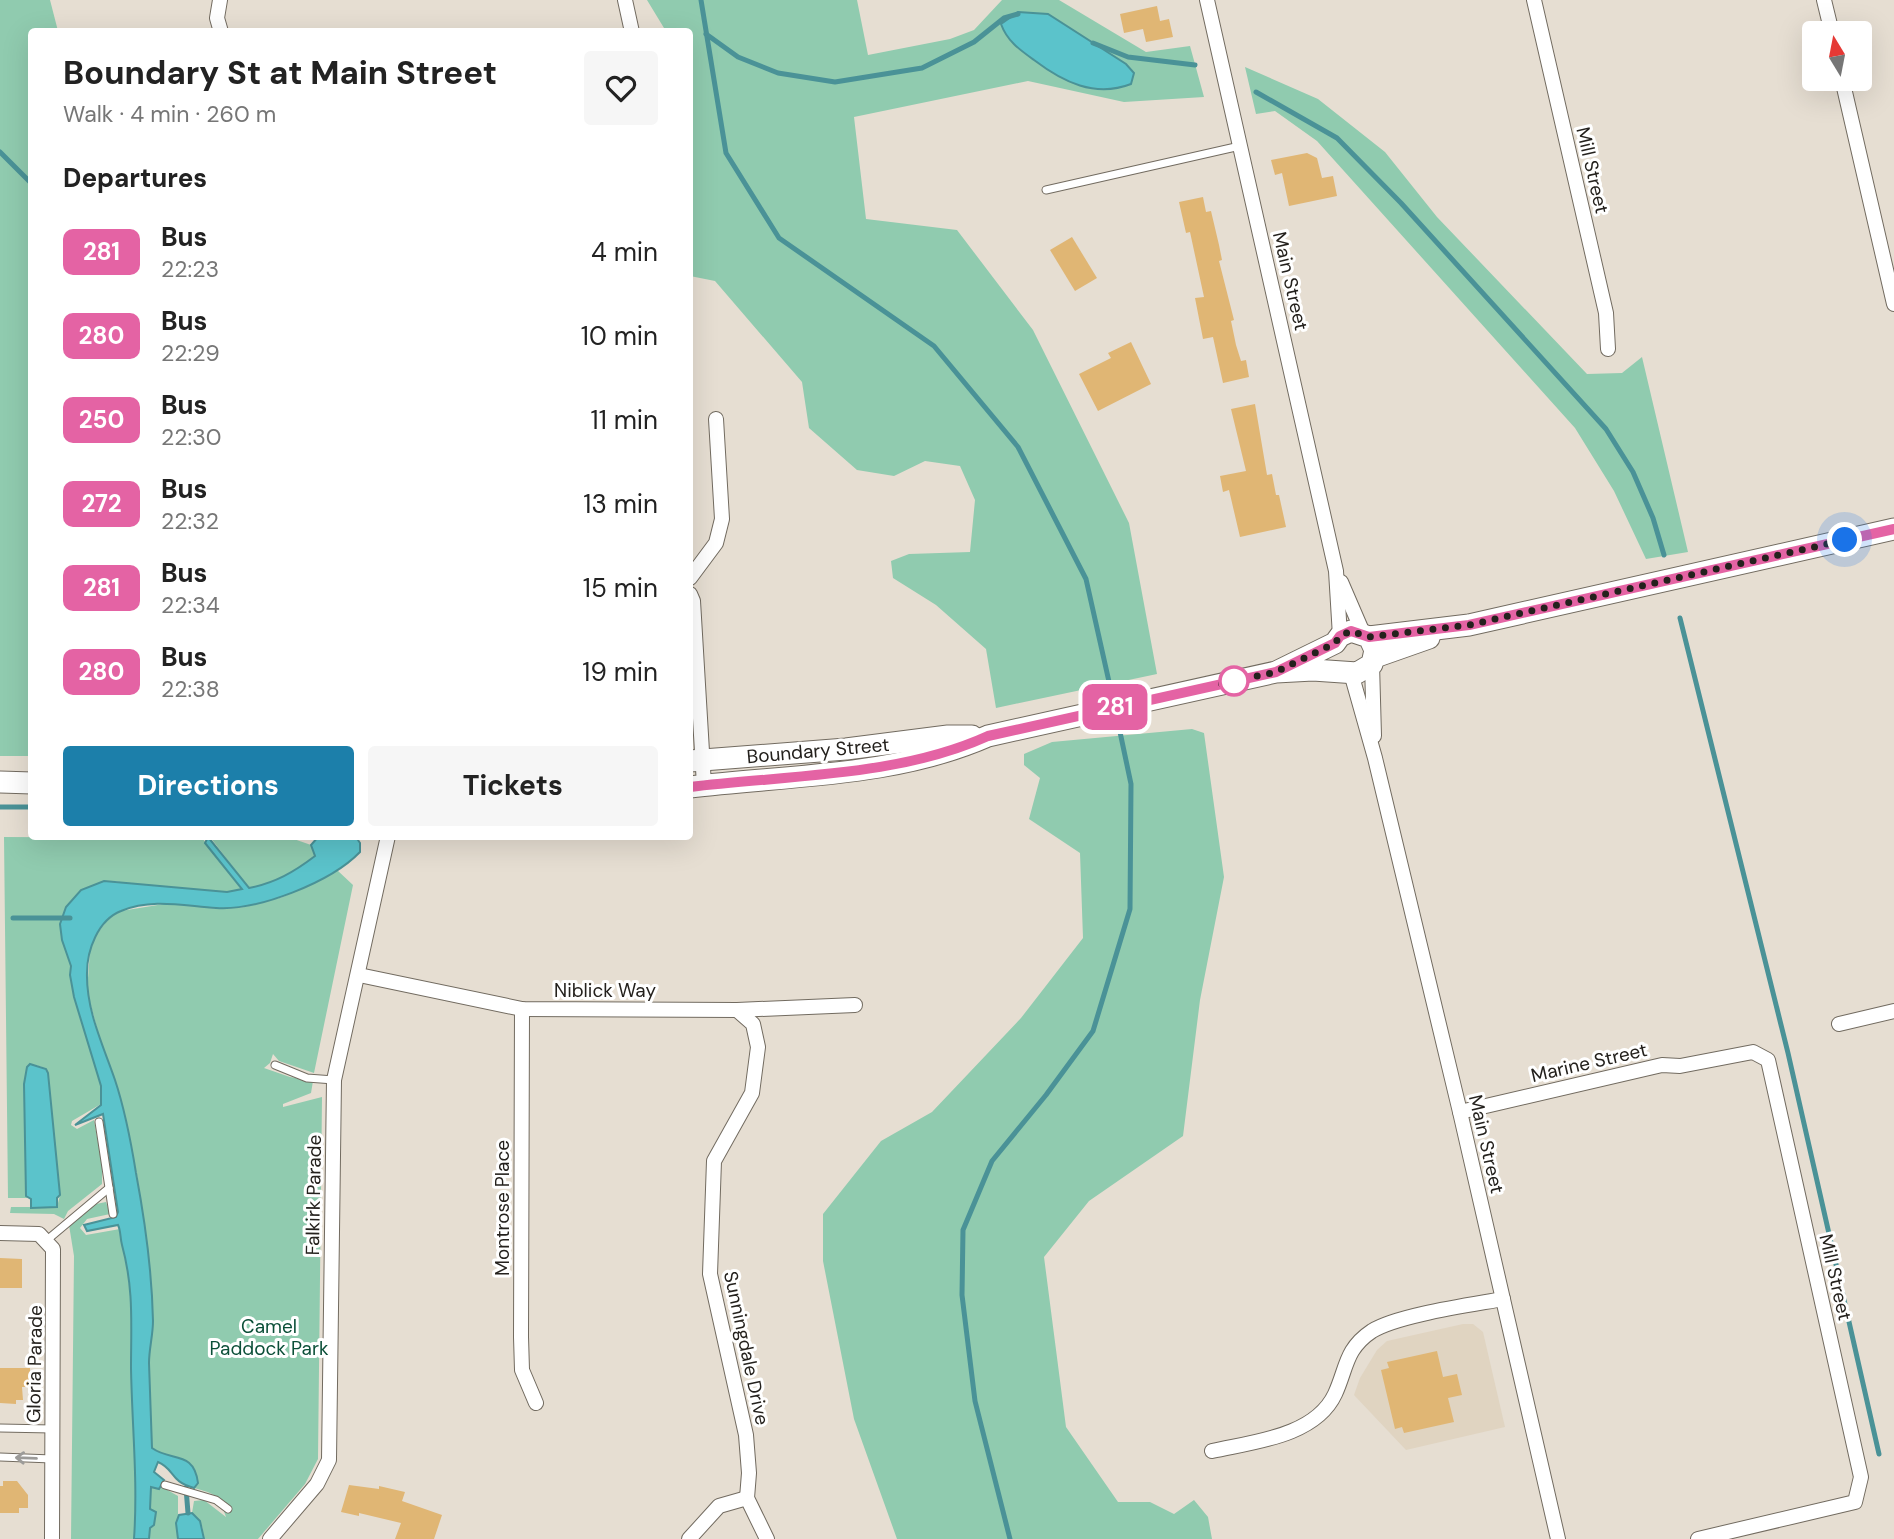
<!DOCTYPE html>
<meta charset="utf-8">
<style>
:root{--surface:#fff;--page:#f6f6f6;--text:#222;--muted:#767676;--accent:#1c7faa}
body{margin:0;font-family:"DM Sans",sans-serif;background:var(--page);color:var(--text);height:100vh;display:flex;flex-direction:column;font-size:26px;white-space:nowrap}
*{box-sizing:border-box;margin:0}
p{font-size:23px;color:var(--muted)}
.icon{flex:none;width:38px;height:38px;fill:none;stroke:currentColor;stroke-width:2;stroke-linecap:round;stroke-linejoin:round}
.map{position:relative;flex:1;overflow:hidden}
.panel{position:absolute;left:28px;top:28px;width:665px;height:812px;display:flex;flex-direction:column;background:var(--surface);border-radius:7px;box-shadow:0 7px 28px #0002}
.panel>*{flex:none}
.badge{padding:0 14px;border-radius:10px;font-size:24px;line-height:46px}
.needle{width:46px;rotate:350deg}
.buttons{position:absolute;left:1802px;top:21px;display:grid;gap:14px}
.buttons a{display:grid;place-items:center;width:70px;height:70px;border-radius:7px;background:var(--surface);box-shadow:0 7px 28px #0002;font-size:35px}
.you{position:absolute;width:35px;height:35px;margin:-18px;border:5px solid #fff;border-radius:50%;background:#1a73e8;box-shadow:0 0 0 10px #1a73e833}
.map>.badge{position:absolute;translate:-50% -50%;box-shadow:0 0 0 4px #fff}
h2{padding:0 35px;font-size:26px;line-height:63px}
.round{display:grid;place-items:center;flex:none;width:74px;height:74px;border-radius:7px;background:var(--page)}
.overview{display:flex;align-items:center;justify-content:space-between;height:119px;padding:0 35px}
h1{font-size:33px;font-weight:700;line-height:52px}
.cta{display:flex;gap:14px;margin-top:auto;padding:14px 35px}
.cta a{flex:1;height:80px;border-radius:7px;background:var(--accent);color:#fff;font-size:28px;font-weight:700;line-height:80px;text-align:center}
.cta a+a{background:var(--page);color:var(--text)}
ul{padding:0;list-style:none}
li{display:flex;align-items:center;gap:21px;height:84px;padding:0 35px}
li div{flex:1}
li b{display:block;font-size:26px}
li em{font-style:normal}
li .badge{min-width:77px;font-weight:700;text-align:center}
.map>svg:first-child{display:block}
</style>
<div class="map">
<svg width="1894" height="1539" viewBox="0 0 1894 1539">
<rect width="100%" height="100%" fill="#e6ded2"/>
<!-- built -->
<polygon fill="#e0d4c1" points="1463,1324 1473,1324 1483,1332 1505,1427 1406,1450 1354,1395 1360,1378 1377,1350 1387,1341"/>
<!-- green -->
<g fill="#90cbaf">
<polygon points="0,0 50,0 58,31 32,32 31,756 0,756"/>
<polygon points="647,0 857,0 868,55 950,39 974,30 1002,0 1059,0 1146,52 1190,46 1204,97 1124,102 1028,81 854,117 866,219 957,230 1033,330 1129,523 1157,674 996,708 986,649 936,605 893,578 891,561 909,554 970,552 975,500 960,466 925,461 894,476 857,470 809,428 802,382 715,281 690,276 690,32 663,31 664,28"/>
<polygon points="1245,67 1318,99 1385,152 1437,217 1587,374 1622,373 1642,357 1688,552 1646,559 1614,491 1575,428 1317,141 1275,111 1256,114"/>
<polygon points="1192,729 1204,733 1224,877 1200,1000 1183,1136 1089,1201 1044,1257 1066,1427 1118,1502 1150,1502 1174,1514 1194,1500 1208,1517 1212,1539 897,1539 854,1419 823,1261 823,1214 881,1141 932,1112 1021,1018 1083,938 1080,853 1029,819 1040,778 1024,765 1024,754 1052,742"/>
<polygon points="4,837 202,838 243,889 227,892 141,886 114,881 62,940 71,966 70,976 74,997 101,1086 101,1104 72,1121 71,1125 77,1129 94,1120 102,1166 102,1184 68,1211 64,1219 54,1214 10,1213 11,1207 57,1207 60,1195 48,1073 42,1067 31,1064 27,1067 24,1084 27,1198 8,1198"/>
<path d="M210,837l81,1 20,7 4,11c-21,16 -40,27 -66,32z"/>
<path d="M337,870l16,15 -39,188 -35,-12 -6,-7 -3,9 -6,5 26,9 23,4 -2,12 -28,11v3l39,-10 -4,362 -13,25 -47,55h-54l-2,-13 -10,-13 2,-12 10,-1 22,17c-7,-23 -11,-23 -32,-29l-5,-25c-12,-7 -25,-6 -37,-15l-3,-85 4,-42 -4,-61 -12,-85 -13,-62 -20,-59 -17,-63 3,-40 4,-13 15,-20 12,-7 49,-8 47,6 28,-2 38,-10z"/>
<path d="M106,1202l4,12 -23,5 -7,9 6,7 34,-6c3,25 10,49 13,75 2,21 -2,42 -2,64 1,58 7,113 3,171h-63l3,-283 -5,-31 27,-21z"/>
<polygon points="151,1487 162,1487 178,1496 178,1539 149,1539"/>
</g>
<!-- water -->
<g fill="#5bc3cb" stroke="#4a9297" stroke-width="2">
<path d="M1018,12l30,2 78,50 8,9 -3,11c-36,14 -68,-2 -97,-24 -14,-10 -27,-19 -33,-36z"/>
<path d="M208,837l41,51c26,-5 45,-16 66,-32l-4,-11 7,-8h38l4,6v9c-29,30 -102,59 -144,56 -32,-2 -64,-10 -95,3 -23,9 -34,39 -34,62 -1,37 16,72 28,107 10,30 16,62 21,93 9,48 16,99 17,148 0,14 -4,28 -4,42 1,28 2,57 3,85 19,14 42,2 46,35l-4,5c-25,-7 -19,-19 -36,-26l-4,10 10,8 -5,9 -8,-2 -1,22 6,3 -2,13 -4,3 -1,11h-15c4,-58 -2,-113 -3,-171 0,-44 3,-79 -9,-123 -2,-7 -1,-14 -4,-20l-31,6 -3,-6 32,-8 2,-5 -15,-98 -28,11 26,-20v-19l-27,-89 -4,-22 1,-9 -9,-26 -2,-16 6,-17 15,-17 23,-9 123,11 15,-3 -37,-46z"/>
<polygon points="30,1064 46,1069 48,1073 60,1195 57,1198 57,1207 31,1208 31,1199 26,1196 24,1084 27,1067"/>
<polygon points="192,1513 200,1521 204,1539 178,1539 176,1523 179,1515"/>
</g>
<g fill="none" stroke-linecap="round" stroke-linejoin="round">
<!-- stream -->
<g stroke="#4a9297" stroke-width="5">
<polyline points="701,0 726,153 779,238 934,346 1018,447 1086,579 1114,704"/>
<polyline points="706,34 738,57 778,73 835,82 922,68 974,42 1004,18 1018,14"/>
<polyline points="1093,43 1128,57 1195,65"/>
<polyline points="1256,92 1337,138 1401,203 1606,429 1633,472 1653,518 1664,555"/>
<polyline points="0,152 32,184"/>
<polyline points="1680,618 1788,1053 1879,1454"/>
<polyline points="0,807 32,807"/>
<polyline points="13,918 70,918"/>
<polyline points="186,1488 188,1513"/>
<polyline points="1010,1539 975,1401 962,1295 963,1230 992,1161 1046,1095 1093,1031 1130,909 1131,784 1116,713"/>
</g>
</g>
<!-- building -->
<g fill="#e0b674">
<polygon points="1157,6 1160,21 1169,19 1173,37 1146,42 1143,29 1124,33 1120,14"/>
<polygon points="1307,153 1317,158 1322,178 1333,176 1337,196 1289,206 1282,173 1275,175 1271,160"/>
<polygon points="1203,197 1206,212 1211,211 1219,245 1222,260 1219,261 1234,320 1231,321 1236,345 1241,361 1246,360 1249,377 1223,383 1213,337 1203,339 1195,298 1204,297 1190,232 1186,233 1179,202"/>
<polygon points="1072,237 1097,278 1075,291 1050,250"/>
<polygon points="1131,342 1151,384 1098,411 1079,374 1111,358 1108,353"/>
<polygon points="1255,404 1267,475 1272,474 1276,495 1279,495 1286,527 1240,537 1229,490 1223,492 1220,476 1246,471 1231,409"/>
<polygon points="0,1258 22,1259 22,1288 0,1288"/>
<polygon points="1437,1351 1443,1377 1457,1374 1462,1395 1448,1398 1454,1422 1404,1433 1402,1427 1395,1429 1381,1370 1389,1368 1387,1362"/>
<polygon points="0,1368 30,1368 30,1387 22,1387 23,1400 16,1400 16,1404 0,1403"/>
<polygon points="3,1481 17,1481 28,1495 28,1508 19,1508 19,1513 0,1513 0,1486 3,1486"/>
<polygon points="349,1485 379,1489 379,1486 405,1492 402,1501 442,1515 434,1539 395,1539 401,1523 359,1513 359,1516 341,1512"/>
</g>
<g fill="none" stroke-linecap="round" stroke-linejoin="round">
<defs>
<g id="lane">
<polyline points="1046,190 1240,146"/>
<polyline points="275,1065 307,1078 334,1080"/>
<polyline points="99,1122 113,1214"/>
<polyline points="47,1240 109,1188"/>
<polyline points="0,1428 52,1429"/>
<polyline points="0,1457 52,1459"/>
<polyline points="165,1485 216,1500 228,1509"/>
</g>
<g id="street">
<polyline points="220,0 217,18 221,32"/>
<polyline points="625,0 632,32"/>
<polyline points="1207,0 1336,571 1340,636"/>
<polyline points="1534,0 1606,313 1608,349"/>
<polyline points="1824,0 1832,33"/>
<polyline points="1842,79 1894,304"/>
<polyline points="690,578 716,543 722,519 716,419"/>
<polyline points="1341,582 1363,633"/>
<polyline points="690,594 693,601 704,785"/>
<polyline points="1372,664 1374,736"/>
<polyline points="1351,673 1375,758 1460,1112 1558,1539"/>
<polyline points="359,975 522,1009 737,1010 855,1005"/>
<polyline points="522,1009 521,1337 522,1370 536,1403"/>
<polyline points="737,1010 753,1024 758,1047 752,1093 714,1161 710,1274 746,1435 749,1473 747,1498 767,1539"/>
<polyline points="1839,1024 1894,1011"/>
<polyline points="1460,1112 1662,1065 1680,1066 1753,1052 1768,1060 1861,1477 1855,1502 1698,1539"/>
<polyline points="0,1233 39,1234 53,1249 52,1539"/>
<path d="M1212,1451c39,-9 103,-14 123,-57 12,-26 10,-45 37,-63 26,-16 98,-26 131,-32"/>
<polyline points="270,1539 317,1484 329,1460 334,1080 388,836"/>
<polyline points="689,1539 719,1506 747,1498"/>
</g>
<g id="secondary">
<polyline points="1369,637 1469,625 1894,529"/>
<polyline points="1375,657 1429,638"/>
<polyline points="690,761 846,749 948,736 972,736"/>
<polyline points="0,782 32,783"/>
<path d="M690,787c99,-12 205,-10 298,-51l288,-64 37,-2 44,3 15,-9 3,-14 -6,-13 -18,-6 -11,5 -5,7 -59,29"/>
</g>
</defs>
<!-- lane casing -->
<use href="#lane" stroke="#726b60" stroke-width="9"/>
<!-- street casing -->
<use href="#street" stroke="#726b60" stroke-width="16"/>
<!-- secondary casing -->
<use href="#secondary" stroke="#726b60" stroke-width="23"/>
<!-- lane -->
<use href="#lane" stroke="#fff" stroke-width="7"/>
<!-- street -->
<use href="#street" stroke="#fff" stroke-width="14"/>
<!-- secondary -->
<use href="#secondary" stroke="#fff" stroke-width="21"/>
</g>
<!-- one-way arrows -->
<defs><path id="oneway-shaft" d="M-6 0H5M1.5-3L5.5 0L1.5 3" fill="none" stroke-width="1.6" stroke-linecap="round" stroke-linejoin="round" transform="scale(1.75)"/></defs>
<use stroke="#9c9b99" href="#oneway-shaft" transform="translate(26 1458) rotate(-178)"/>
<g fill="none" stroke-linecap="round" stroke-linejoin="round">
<defs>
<path id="line" d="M690,787c97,-12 208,-10 298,-51l288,-64 59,-29 5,-7 11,-5 18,6 100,-12 425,-96"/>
</defs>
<!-- line casing -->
<use href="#line" stroke="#fff" stroke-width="16"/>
<!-- line -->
<use href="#line" stroke="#e463a4" stroke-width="10"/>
<!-- walk -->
<polyline stroke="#24211d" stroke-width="7" stroke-dasharray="0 12.6" points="1234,681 1221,684 1276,672 1335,643 1340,636 1351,631 1369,637 1469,625 1845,540"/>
</g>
<!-- markers -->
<circle fill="#fff" stroke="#e463a4" stroke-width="3.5" cx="1234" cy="681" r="14"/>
<g text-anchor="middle" stroke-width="6" stroke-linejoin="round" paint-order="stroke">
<!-- street labels -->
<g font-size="19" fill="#24211d" stroke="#fff">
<text transform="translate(1593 170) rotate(77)" y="7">Mill Street</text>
<text transform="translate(1291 281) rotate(77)" y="7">Main Street</text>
<text transform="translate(818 750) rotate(-5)" y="7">Boundary Street</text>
<text x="605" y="997">Niblick Way</text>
<text transform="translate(1589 1062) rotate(-13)" y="7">Marine Street</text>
<text transform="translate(1487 1144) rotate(77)" y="7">Main Street</text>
<text transform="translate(313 1195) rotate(-89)" y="7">Falkirk Parade</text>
<text transform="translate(502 1208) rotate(-90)" y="7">Montrose Place</text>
<text transform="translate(1836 1277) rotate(77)" y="7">Mill Street</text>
<text transform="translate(747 1348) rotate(78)" y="7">Sunningdale Drive</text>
<text transform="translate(34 1364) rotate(-89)" y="7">Gloria Parade</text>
</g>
<!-- park labels -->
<g font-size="19" fill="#0b4f38" stroke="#fff">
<text x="269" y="1333">Camel<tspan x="269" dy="22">Paddock Park</tspan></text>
</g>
</g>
</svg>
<div class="buttons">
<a><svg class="needle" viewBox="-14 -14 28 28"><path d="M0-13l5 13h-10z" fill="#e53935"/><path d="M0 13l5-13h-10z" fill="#767676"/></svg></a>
</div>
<div class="you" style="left:1845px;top:540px"></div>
<b class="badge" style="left:1115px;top:707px;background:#e463a4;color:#fff">281</b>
<section class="panel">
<div class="overview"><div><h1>Boundary St at Main Street</h1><p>Walk · 4 min · 260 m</p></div><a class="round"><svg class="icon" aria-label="heart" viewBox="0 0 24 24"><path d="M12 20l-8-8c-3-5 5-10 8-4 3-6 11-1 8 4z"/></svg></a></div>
<h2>Departures</h2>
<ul>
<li><span class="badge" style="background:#e463a4;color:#fff">281</span><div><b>Bus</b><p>22:23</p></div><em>4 min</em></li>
<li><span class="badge" style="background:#e463a4;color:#fff">280</span><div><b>Bus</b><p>22:29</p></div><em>10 min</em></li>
<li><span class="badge" style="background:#e463a4;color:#fff">250</span><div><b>Bus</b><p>22:30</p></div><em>11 min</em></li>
<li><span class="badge" style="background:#e463a4;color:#fff">272</span><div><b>Bus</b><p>22:32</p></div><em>13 min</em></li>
<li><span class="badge" style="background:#e463a4;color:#fff">281</span><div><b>Bus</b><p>22:34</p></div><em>15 min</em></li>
<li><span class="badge" style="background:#e463a4;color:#fff">280</span><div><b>Bus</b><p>22:38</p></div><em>19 min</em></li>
</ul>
<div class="cta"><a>Directions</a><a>Tickets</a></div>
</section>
</div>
